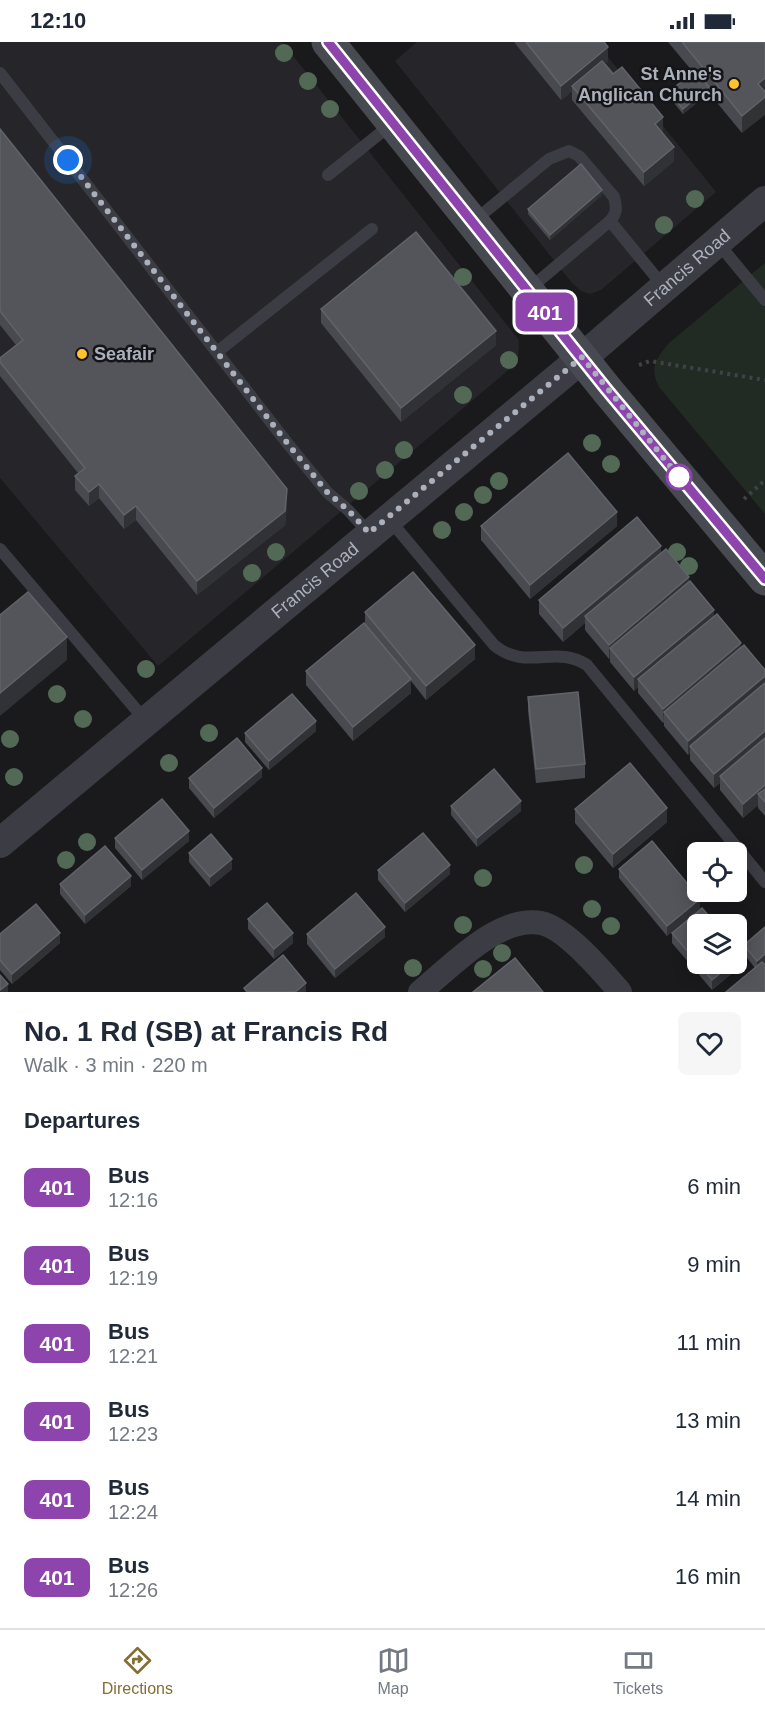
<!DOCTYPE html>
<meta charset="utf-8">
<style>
:root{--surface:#fff;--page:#f6f6f7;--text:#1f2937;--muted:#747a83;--line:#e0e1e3;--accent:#846e33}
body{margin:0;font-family:Helvetica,sans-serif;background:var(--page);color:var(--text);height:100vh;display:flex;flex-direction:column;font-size:22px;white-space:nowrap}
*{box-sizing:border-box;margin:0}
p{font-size:20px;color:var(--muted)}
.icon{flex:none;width:33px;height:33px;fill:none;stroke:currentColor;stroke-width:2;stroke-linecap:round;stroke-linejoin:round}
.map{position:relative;height:950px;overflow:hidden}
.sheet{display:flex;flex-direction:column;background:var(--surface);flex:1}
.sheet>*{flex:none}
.badge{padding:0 12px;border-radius:9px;font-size:21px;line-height:39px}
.controls{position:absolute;left:687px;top:800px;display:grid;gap:12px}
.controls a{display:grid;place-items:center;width:60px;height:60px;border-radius:9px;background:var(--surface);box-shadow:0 3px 15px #0003;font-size:30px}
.you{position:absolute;width:30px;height:30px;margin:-15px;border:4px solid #fff;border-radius:50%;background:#1a73e8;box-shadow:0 0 0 9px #1a73e833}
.map>.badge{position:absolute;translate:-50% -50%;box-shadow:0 0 0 3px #fff}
h2{padding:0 24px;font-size:22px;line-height:54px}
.round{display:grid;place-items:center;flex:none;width:63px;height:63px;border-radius:9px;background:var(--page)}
.head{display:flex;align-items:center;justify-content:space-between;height:102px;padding:0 24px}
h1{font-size:28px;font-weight:700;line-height:45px}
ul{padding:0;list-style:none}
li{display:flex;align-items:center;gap:18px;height:78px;padding:0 24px}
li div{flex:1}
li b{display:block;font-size:22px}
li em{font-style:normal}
li .badge{min-width:66px;font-weight:700;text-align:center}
.status{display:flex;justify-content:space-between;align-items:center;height:42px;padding:0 30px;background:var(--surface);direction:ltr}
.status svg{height:16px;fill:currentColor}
.tab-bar{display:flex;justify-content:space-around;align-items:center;height:84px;border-top:2px solid var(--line);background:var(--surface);font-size:16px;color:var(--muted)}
.tab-bar a{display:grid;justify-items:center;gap:3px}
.tab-bar .selected{color:var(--accent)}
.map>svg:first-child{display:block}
</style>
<div class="status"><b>12:10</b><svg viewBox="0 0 49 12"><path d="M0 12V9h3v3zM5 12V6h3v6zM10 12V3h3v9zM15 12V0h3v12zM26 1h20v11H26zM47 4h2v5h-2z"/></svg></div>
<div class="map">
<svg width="765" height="950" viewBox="0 0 765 950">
<rect width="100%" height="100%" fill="#1a1a1c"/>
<!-- built -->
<g fill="#26262a">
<polygon points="0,0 282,0 519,298 518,320 158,624 0,436"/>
<polygon points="417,0 596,0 716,150 601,248 590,252 581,249 572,241 395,19"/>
</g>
<!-- green -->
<path fill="#212b23" d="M765,221v251l-106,-127c-10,-20 -3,-28 10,-44z"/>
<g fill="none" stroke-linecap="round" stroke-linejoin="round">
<!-- path -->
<g stroke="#404249" stroke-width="4" stroke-dasharray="3 4.5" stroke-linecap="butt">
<polyline points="639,323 650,319 765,338"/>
<polyline points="744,457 765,438"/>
</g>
<!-- service -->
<g stroke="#3c3d44" stroke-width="12">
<polyline points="0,31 288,402 327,450 348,468 369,491"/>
<polyline points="328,133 393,81"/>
<path d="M474,179l75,-62 20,-8 10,5 35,41c3,11 3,16 -4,24l54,66"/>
<polyline points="718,201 765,258"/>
<polyline points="528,248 610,179"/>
<polyline points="217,310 372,187"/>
<path d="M389,477l105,126c32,27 62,-1 93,20l178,217"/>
<polyline points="0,507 145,678"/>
</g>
<!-- minor -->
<path stroke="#3c3d44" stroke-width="24" d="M420,950c31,-25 78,-77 121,-69 25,5 62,49 79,69"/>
<!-- tertiary -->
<path stroke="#3c3d44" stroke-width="30" id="s1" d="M0,801l582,-485 183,-157"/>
<!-- secondary -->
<polyline stroke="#484a52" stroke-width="33" points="328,0 607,348 765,537"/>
</g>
<!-- trees -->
<g fill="#526956">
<circle cx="284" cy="11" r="9"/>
<circle cx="308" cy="39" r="9"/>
<circle cx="330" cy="67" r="9"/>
<circle cx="695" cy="157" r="9"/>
<circle cx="664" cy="183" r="9"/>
<circle cx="463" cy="235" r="9"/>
<circle cx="509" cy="318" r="9"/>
<circle cx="463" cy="353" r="9"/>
<circle cx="592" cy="401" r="9"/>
<circle cx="404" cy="408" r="9"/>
<circle cx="611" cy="422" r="9"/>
<circle cx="385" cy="428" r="9"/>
<circle cx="499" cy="439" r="9"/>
<circle cx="359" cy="449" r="9"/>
<circle cx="483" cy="453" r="9"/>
<circle cx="464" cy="470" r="9"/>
<circle cx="442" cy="488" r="9"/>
<circle cx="276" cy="510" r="9"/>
<circle cx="677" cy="510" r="9"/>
<circle cx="689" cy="524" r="9"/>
<circle cx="252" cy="531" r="9"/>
<circle cx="146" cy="627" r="9"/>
<circle cx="57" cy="652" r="9"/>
<circle cx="83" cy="677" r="9"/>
<circle cx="209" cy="691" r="9"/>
<circle cx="10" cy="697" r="9"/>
<circle cx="169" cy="721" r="9"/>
<circle cx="14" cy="735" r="9"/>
<circle cx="87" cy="800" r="9"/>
<circle cx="66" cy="818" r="9"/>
<circle cx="584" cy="823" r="9"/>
<circle cx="483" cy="836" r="9"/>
<circle cx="592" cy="867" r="9"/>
<circle cx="463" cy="883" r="9"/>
<circle cx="611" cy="884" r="9"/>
<circle cx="502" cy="911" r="9"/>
<circle cx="413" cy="926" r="9"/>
<circle cx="483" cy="927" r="9"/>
</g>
<!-- wall -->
<g fill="#484a4f">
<polygon points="514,0 604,0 608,19 605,21 663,89 661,90 674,119 644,144 572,58 572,49 561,58"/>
<polygon points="668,0 765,0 742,91 709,51 683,72 669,55 669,50 693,30"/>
<polygon points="0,87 287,461 285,483 197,553 136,478 124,487 99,456 89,464 75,448 75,434 78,431 0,334 0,316 16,303 0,283"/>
<polygon points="602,153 550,198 528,172 528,167"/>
<polygon points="321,267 496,303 401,380 321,281"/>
<polygon points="481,484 617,484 530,557 481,498"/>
<polygon points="661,511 689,539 714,574 741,605 765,628 765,774 758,766 758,763 743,776 720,748 720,741 714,746 690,718 690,711 688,713 664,684 664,680 663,681 638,651 638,645 634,649 610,620 610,616 609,617 585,588 585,581 563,600 539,572 539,558"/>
<polygon points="365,570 475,617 426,658 411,639 411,651 353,699 306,643 306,629 365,582"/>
<polygon points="528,655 585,722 585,736 536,741 528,669"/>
<polygon points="316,689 269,728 245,700 245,691"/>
<polygon points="262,735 214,776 189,746 189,736"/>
<polygon points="451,764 521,769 477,805 451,773"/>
<polygon points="575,767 667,780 613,826 575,781"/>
<polygon points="115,796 189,799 142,838 115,806"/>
<polygon points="189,811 232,827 210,845 189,820"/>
<polygon points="619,827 700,866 667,894 619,836"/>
<polygon points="378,828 450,832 405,870 378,838"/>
<polygon points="60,842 131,844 85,882 60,852"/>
<polygon points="248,877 293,901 274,917 248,887"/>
<polygon points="765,885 765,950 755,926 744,912 744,903"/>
<polygon points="672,891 742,923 712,948 672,901"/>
<polygon points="0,892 60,901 12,942 0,928"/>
<polygon points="307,892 385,895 335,936 307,902"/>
</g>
<!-- shaded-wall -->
<g fill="#313236">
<polygon points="608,5 608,19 574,47 572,44 572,49 561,58 561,44"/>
<polygon points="765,36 765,54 758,42"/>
<polygon points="709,45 709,51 683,72 683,67"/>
<polygon points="765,55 765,73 742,91 742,74"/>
<polygon points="663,75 663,89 655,96 655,82"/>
<polygon points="674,105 674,119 644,144 644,130"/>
<polygon points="602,148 602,153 550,198 550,193"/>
<polygon points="496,289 496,303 401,380 401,366"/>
<polygon points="99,442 99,456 89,464 89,450"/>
<polygon points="287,447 287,461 285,483 197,553 197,539"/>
<polygon points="136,464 136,478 124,487 124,473"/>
<polygon points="617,470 617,484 530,557 530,543"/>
<polygon points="661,504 661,518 585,574 585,581 563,600 563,586"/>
<polygon points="689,535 689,549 610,606 610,616 609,617 609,603"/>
<polygon points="714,568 714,582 638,637 638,645 634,649 634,635"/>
<polygon points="67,595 67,618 0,674 0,651"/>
<polygon points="741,601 741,615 664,670 663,681 663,667"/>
<polygon points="475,603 475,617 426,658 426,644"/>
<polygon points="765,634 765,648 690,704 690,711 688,713 688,699"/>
<polygon points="411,637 411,651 353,699 353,685"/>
<polygon points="316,679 316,689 269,728 269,719"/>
<polygon points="765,689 765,703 720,734 720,741 714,746 714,732"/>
<polygon points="262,726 262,735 214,776 214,766"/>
<polygon points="765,743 765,757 758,752 758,763 743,776 743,762"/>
<polygon points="521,759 521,769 477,805 477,796"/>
<polygon points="667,766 667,780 613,826 613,812"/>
<polygon points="189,789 189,799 142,838 142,828"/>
<polygon points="232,817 232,827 210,845 210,835"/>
<polygon points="450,823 450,832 405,870 405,861"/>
<polygon points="131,834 131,844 85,882 85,873"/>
<polygon points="700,857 700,866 667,894 667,884"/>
<polygon points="385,885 385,895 335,936 335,927"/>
<polygon points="60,891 60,901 12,942 12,932"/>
<polygon points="293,891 293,901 274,917 274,907"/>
<polygon points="765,912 765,922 757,929 757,919"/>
<polygon points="742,913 742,923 712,948 712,938 733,921 736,921 736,918"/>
<polygon points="306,941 306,950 295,950"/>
<polygon points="8,942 8,950 0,950 0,948"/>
</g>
<!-- building -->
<g fill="#53555b" stroke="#61636a" stroke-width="1.5">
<polygon points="526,0 604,0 608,5 561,44"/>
<polygon points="682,0 765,0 765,36 758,42 765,50 765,55 742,74"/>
<polygon points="602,19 613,32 622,25 663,75 655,82 674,105 644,130 572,44"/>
<polygon points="695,28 709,45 683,67 669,50"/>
<polygon points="0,87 287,447 285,469 197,539 136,464 124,473 99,442 89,450 75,434 85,426 0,320 0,316 23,298 0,269"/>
<polygon points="581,122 602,148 550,193 528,167"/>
<polygon points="416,190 496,289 401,366 321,267"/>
<polygon points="568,411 617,470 530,543 481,484"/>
<polygon points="637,475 661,504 563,586 539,558"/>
<polygon points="666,507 689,535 609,603 585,574"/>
<polygon points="413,530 475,603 426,644 365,570"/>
<polygon points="690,539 714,568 634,635 610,606"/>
<polygon points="28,550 67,595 0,651 0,573"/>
<polygon points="717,572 741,601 663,667 638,637"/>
<polygon points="364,581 411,637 353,685 306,629"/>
<polygon points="744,603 765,628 765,634 688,699 664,670"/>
<polygon points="765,641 765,689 714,732 690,704"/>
<polygon points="578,650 585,722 536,727 528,655"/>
<polygon points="292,652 316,679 269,719 245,691"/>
<polygon points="237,696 262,726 214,766 189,736"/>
<polygon points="765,696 765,743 743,762 720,734"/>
<polygon points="630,721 667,766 613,812 575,767"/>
<polygon points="494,727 521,759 477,796 451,764"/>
<polygon points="765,747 765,760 758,752"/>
<polygon points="162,757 189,789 142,828 115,796"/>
<polygon points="423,791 450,823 405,861 378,828"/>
<polygon points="211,792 232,817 210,835 189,811"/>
<polygon points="652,799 700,857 667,884 619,827"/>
<polygon points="105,804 131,834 85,873 60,842"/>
<polygon points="356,851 385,885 335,927 307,892"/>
<polygon points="267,861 293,891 274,907 248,877"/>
<polygon points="36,862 60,891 12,932 0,918 0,892"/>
<polygon points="702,866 716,882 698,882 698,921 733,921 712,938 672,891"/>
<polygon points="765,885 765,912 757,919 744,903"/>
<polygon points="736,907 742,913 736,918"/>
<polygon points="283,913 306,941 295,950 247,950 244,946"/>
<polygon points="515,916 543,950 473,950"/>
<polygon points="762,920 765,923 765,950 726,950"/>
<polygon points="0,933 8,942 0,948"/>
</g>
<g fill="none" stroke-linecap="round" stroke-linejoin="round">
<defs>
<polyline id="line" points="328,0 607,348 765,537"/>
</defs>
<!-- line casing -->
<use href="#line" stroke="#fff" stroke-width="14"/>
<!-- line -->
<use href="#line" stroke="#8e44ad" stroke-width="9"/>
<!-- walk -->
<polyline stroke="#abb0bd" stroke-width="6" stroke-dasharray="0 10.8" points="68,118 288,402 327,450 348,468 369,491 582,315 679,435"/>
</g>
<!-- markers -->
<g fill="#ffc22f" stroke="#151518" stroke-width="2">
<circle cx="734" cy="42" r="6"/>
<circle cx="82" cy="312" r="6"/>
</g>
<circle fill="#fff" stroke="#8e44ad" stroke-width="3" cx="679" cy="435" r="12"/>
<g text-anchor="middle" stroke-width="5" stroke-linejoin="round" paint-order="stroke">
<!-- poi labels -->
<g font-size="18" font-weight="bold" fill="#abb0bd" stroke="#151518" text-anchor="end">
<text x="722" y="38">St Anne's<tspan x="722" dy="21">Anglican Church</tspan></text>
<text x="94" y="318" text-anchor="start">Seafair</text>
</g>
<!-- street labels -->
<g font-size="18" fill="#abb0bd" stroke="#151518">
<text dy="6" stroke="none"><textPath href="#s1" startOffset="896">Francis Road</textPath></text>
<text dy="6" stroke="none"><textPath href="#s1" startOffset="410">Francis Road</textPath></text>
</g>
</g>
</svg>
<div class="controls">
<a><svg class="icon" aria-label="locate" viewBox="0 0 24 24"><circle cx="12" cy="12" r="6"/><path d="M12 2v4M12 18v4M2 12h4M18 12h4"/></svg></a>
<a><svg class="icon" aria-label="layers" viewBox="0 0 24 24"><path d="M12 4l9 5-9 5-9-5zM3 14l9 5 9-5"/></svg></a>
</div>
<div class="you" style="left:68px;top:118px"></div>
<b class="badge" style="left:545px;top:270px;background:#8e44ad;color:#fff">401</b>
</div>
<section class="sheet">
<div class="head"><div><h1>No. 1 Rd (SB) at Francis Rd</h1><p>Walk · 3 min · 220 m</p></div><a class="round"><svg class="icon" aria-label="heart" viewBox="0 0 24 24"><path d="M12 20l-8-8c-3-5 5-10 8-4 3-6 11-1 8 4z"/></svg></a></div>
<h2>Departures</h2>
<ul>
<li><span class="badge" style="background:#8e44ad;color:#fff">401</span><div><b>Bus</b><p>12:16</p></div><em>6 min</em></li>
<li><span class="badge" style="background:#8e44ad;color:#fff">401</span><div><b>Bus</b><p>12:19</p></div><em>9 min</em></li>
<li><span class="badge" style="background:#8e44ad;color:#fff">401</span><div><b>Bus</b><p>12:21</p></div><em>11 min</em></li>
<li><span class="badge" style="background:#8e44ad;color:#fff">401</span><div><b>Bus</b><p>12:23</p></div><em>13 min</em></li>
<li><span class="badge" style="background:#8e44ad;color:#fff">401</span><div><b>Bus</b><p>12:24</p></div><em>14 min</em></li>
<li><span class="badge" style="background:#8e44ad;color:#fff">401</span><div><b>Bus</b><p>12:26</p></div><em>16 min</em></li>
</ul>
</section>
<nav class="tab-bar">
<a class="selected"><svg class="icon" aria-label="directions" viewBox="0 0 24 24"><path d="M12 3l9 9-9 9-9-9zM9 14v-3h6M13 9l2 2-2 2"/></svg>Directions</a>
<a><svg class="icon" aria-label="map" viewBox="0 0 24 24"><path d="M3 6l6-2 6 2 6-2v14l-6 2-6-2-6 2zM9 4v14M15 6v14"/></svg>Map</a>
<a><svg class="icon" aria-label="tickets" viewBox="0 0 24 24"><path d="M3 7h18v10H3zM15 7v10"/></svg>Tickets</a>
</nav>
